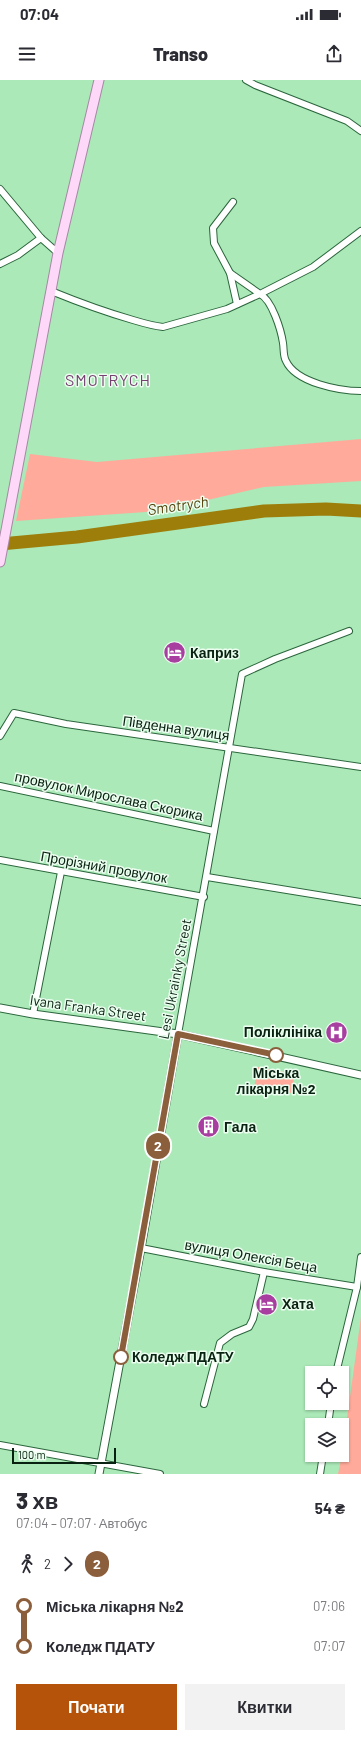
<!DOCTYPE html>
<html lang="uk">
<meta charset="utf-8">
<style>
:root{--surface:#fff;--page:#f2f2f3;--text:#2b2b33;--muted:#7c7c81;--accent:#b45309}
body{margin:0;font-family:Barlow,sans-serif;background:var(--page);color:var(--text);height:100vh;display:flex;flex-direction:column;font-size:15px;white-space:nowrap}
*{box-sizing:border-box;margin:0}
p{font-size:13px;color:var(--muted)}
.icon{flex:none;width:22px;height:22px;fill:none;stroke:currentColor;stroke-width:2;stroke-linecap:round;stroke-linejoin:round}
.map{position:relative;height:1394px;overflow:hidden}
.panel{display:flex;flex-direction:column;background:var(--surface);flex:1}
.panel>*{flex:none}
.badge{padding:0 8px;border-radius:13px;font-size:14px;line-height:26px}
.buttons{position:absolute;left:305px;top:1286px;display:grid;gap:8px}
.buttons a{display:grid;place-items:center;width:44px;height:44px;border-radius:0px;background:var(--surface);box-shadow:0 1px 3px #0004;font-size:20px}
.scale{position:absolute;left:12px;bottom:10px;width:104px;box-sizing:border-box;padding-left:4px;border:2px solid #082110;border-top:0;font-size:11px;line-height:14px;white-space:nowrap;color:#082110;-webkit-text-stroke:3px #ebfeef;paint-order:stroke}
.map>.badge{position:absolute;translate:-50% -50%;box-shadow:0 0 0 2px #fff}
.legs{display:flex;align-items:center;gap:6px;height:44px;padding:0 16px;font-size:13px}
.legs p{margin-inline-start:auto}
.headline{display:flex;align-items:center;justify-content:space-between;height:68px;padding:0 16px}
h1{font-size:22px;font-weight:800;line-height:30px}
.action{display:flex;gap:8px;margin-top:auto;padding:8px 16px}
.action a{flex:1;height:46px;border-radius:0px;background:var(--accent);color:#fff;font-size:16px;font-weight:800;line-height:46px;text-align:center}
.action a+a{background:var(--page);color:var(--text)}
ul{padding:0 16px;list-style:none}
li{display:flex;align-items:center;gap:14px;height:40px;font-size:15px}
li i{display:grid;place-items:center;width:6px;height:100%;margin:0 5px;background:currentColor}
li i::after{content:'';width:10px;height:10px;margin:-5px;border:3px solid;border-radius:50%;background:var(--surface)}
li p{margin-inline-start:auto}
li:first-child i{background:linear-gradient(#0000 50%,currentColor 0)}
li:last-child i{background:linear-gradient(currentColor 50%,#0000 0)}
.status{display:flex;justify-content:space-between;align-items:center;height:28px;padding:0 20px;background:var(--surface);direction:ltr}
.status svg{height:11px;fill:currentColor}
header{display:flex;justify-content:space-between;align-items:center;height:52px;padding:0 16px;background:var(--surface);font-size:18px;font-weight:800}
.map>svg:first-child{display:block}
</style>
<div class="status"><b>07:04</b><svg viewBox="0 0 49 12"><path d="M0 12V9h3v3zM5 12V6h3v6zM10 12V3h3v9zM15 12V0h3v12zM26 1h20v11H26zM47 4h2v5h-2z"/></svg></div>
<header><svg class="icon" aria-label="menu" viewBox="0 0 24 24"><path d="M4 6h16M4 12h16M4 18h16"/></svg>Transo<svg class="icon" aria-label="share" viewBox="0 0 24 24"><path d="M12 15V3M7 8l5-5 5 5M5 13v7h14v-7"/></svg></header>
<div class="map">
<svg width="361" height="1394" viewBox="0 0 361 1394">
<rect width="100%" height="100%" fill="#abe9b8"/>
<!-- green -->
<g fill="#ffaa9b">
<polygon points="361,359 361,401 264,407 160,431 16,441 30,374 97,382"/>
<polygon points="258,987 295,994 291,1013 254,1008"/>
<polygon points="361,1237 361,1394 338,1394 342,1375"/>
</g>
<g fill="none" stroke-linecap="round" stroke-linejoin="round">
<!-- river -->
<polyline stroke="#9e7e0a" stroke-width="13" points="0,464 77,457 264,431 326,429 361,431"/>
<defs>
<g id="minor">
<polyline points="246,0 255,5 347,41 361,51"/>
<polyline points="0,109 41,158 58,173"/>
<polyline points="233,122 213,148 214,163 230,193 237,224"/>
<polyline points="0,184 18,175 41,158"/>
<polyline points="230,193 260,214 313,187 361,151"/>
<path d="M51,211c27,11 54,21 82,29 10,3 20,6 30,7l64,-18 33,-15c12,6 21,36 23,49 1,6 0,13 3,18 10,22 54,30 75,30"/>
<polyline points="0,656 14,633 66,644 361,687"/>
<polyline points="0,706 214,751"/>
<polyline points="0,780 204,817"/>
<polyline points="207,797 361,822"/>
<polyline points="33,934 61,792"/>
<path d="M178,954c22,-120 42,-240 64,-360l33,-15 74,-28"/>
<polyline points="141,1168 264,1192 357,1207"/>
<polyline points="336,1293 357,1207 361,1177"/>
<polyline points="204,1324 220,1263 232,1254 249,1247 253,1239 264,1192"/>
<polyline points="328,1345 331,1323"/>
<polyline points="0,1365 160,1394"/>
<polyline points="320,1394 323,1375"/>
</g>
<g id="tertiary">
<polyline points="0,928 33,934 178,954 361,995"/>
<polyline points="99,1394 141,1168 178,954"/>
</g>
<polyline id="primary" points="0,482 58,173 99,0"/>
</defs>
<!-- minor casing -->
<use href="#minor" stroke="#2b663c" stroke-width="8"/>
<!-- tertiary casing -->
<use href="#tertiary" stroke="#2b663c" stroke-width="9"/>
<!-- primary casing -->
<use href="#primary" stroke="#a787a5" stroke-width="11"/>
<!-- minor -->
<use href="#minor" stroke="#fff" stroke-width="6"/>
<!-- tertiary -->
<use href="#tertiary" stroke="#fff" stroke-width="7"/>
<!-- primary -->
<use href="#primary" stroke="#fdd8f9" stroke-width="9"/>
</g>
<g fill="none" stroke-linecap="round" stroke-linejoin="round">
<defs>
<polyline id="line-1" points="121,1277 178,954 276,975"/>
</defs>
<!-- line-1 casing -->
<use href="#line-1" stroke="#fff" stroke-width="9"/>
<!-- line-1 -->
<use href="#line-1" stroke="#8b5e3c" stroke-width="6"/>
</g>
<!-- icons -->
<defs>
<symbol id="hotel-disc" viewBox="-11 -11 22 22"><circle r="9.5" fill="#a73ea0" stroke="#ebfeef"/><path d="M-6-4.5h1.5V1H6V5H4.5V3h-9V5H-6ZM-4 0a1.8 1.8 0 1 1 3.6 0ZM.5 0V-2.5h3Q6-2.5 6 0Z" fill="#fff"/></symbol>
<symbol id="hospital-disc" viewBox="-11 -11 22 22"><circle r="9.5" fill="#a73ea0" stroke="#ebfeef"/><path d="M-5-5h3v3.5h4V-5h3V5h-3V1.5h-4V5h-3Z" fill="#fff"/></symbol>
<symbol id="building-disc" viewBox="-11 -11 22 22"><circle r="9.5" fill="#a73ea0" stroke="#ebfeef"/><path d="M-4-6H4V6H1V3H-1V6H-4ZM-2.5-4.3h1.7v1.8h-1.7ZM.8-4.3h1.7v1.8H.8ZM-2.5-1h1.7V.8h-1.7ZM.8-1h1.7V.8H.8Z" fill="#fff"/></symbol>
</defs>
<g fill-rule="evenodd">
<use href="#hotel-disc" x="162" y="560" width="25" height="25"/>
<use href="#hospital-disc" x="324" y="940" width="25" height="25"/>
<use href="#building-disc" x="196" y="1034" width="25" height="25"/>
<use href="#hotel-disc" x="254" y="1212" width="25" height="25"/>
</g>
<!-- markers -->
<g fill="#fff" stroke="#8b5e3c" stroke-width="2">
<circle cx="276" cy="975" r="7"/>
<circle cx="121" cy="1277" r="7"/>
</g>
<g text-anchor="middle" stroke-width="3" stroke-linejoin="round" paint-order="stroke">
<!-- poi labels -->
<g font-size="14" font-weight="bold" fill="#082110" stroke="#ebfeef" text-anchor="start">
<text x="190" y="578">Каприз</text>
<text x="322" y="957" text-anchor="end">Поліклініка</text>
<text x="224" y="1052">Гала</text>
<text x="282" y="1229">Хата</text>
</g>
<!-- street labels -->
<g font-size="14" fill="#082110" stroke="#ebfeef">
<text transform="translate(176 648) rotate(8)" y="5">Південна вулиця</text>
<text transform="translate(109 716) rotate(12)" y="5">провулок Мирослава Скорика</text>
<text transform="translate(104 787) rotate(10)" y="5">Прорізний провулок</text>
<text transform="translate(175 899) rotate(-79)" y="5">Lesi Ukrainky Street</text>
<text transform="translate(88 928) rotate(8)" y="5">Ivana Franka Street</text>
<text transform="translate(251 1176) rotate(10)" y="5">вулиця Олексія Беца</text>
</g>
<!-- stop labels -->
<g font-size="14" font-weight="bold" fill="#082110" stroke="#ebfeef">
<text x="276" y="998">Міська<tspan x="276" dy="16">лікарня №2</tspan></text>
<text x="132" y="1282" text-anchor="start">Коледж ПДАТУ</text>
</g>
<!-- water labels -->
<g font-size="15" font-style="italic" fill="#54430c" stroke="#ebfeef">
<text transform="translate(178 426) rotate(-8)" y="5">Smotrych</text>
</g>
<!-- quarter labels -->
<g font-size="16" letter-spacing="1" fill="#764071" stroke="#ebfeef">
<text x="108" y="306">SMOTRYCH</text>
</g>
</g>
</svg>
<div class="buttons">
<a><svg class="icon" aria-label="locate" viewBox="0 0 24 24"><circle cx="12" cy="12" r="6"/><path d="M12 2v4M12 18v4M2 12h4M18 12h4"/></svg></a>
<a><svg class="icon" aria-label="layers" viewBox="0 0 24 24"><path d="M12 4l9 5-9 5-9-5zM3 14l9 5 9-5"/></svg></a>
</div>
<div class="scale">100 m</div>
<b class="badge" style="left:158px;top:1066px;background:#8b5e3c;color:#fff">2</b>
</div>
<section class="panel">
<div class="headline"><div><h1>3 хв</h1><p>07:04 – 07:07 · Автобус</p></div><b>54 ₴</b></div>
<div class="legs"><svg class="icon" aria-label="walk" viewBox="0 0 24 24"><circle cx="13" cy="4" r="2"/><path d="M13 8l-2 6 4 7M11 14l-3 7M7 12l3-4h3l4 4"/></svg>2<svg class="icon" aria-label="forward" viewBox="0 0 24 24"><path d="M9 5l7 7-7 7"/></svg><b class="badge" style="background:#8b5e3c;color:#fff">2</b></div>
<ul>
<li><i style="color:#8b5e3c"></i><b>Міська лікарня №2</b><p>07:06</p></li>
<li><i style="color:#8b5e3c"></i><b>Коледж ПДАТУ</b><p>07:07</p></li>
</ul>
<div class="action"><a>Почати</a><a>Квитки</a></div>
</section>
